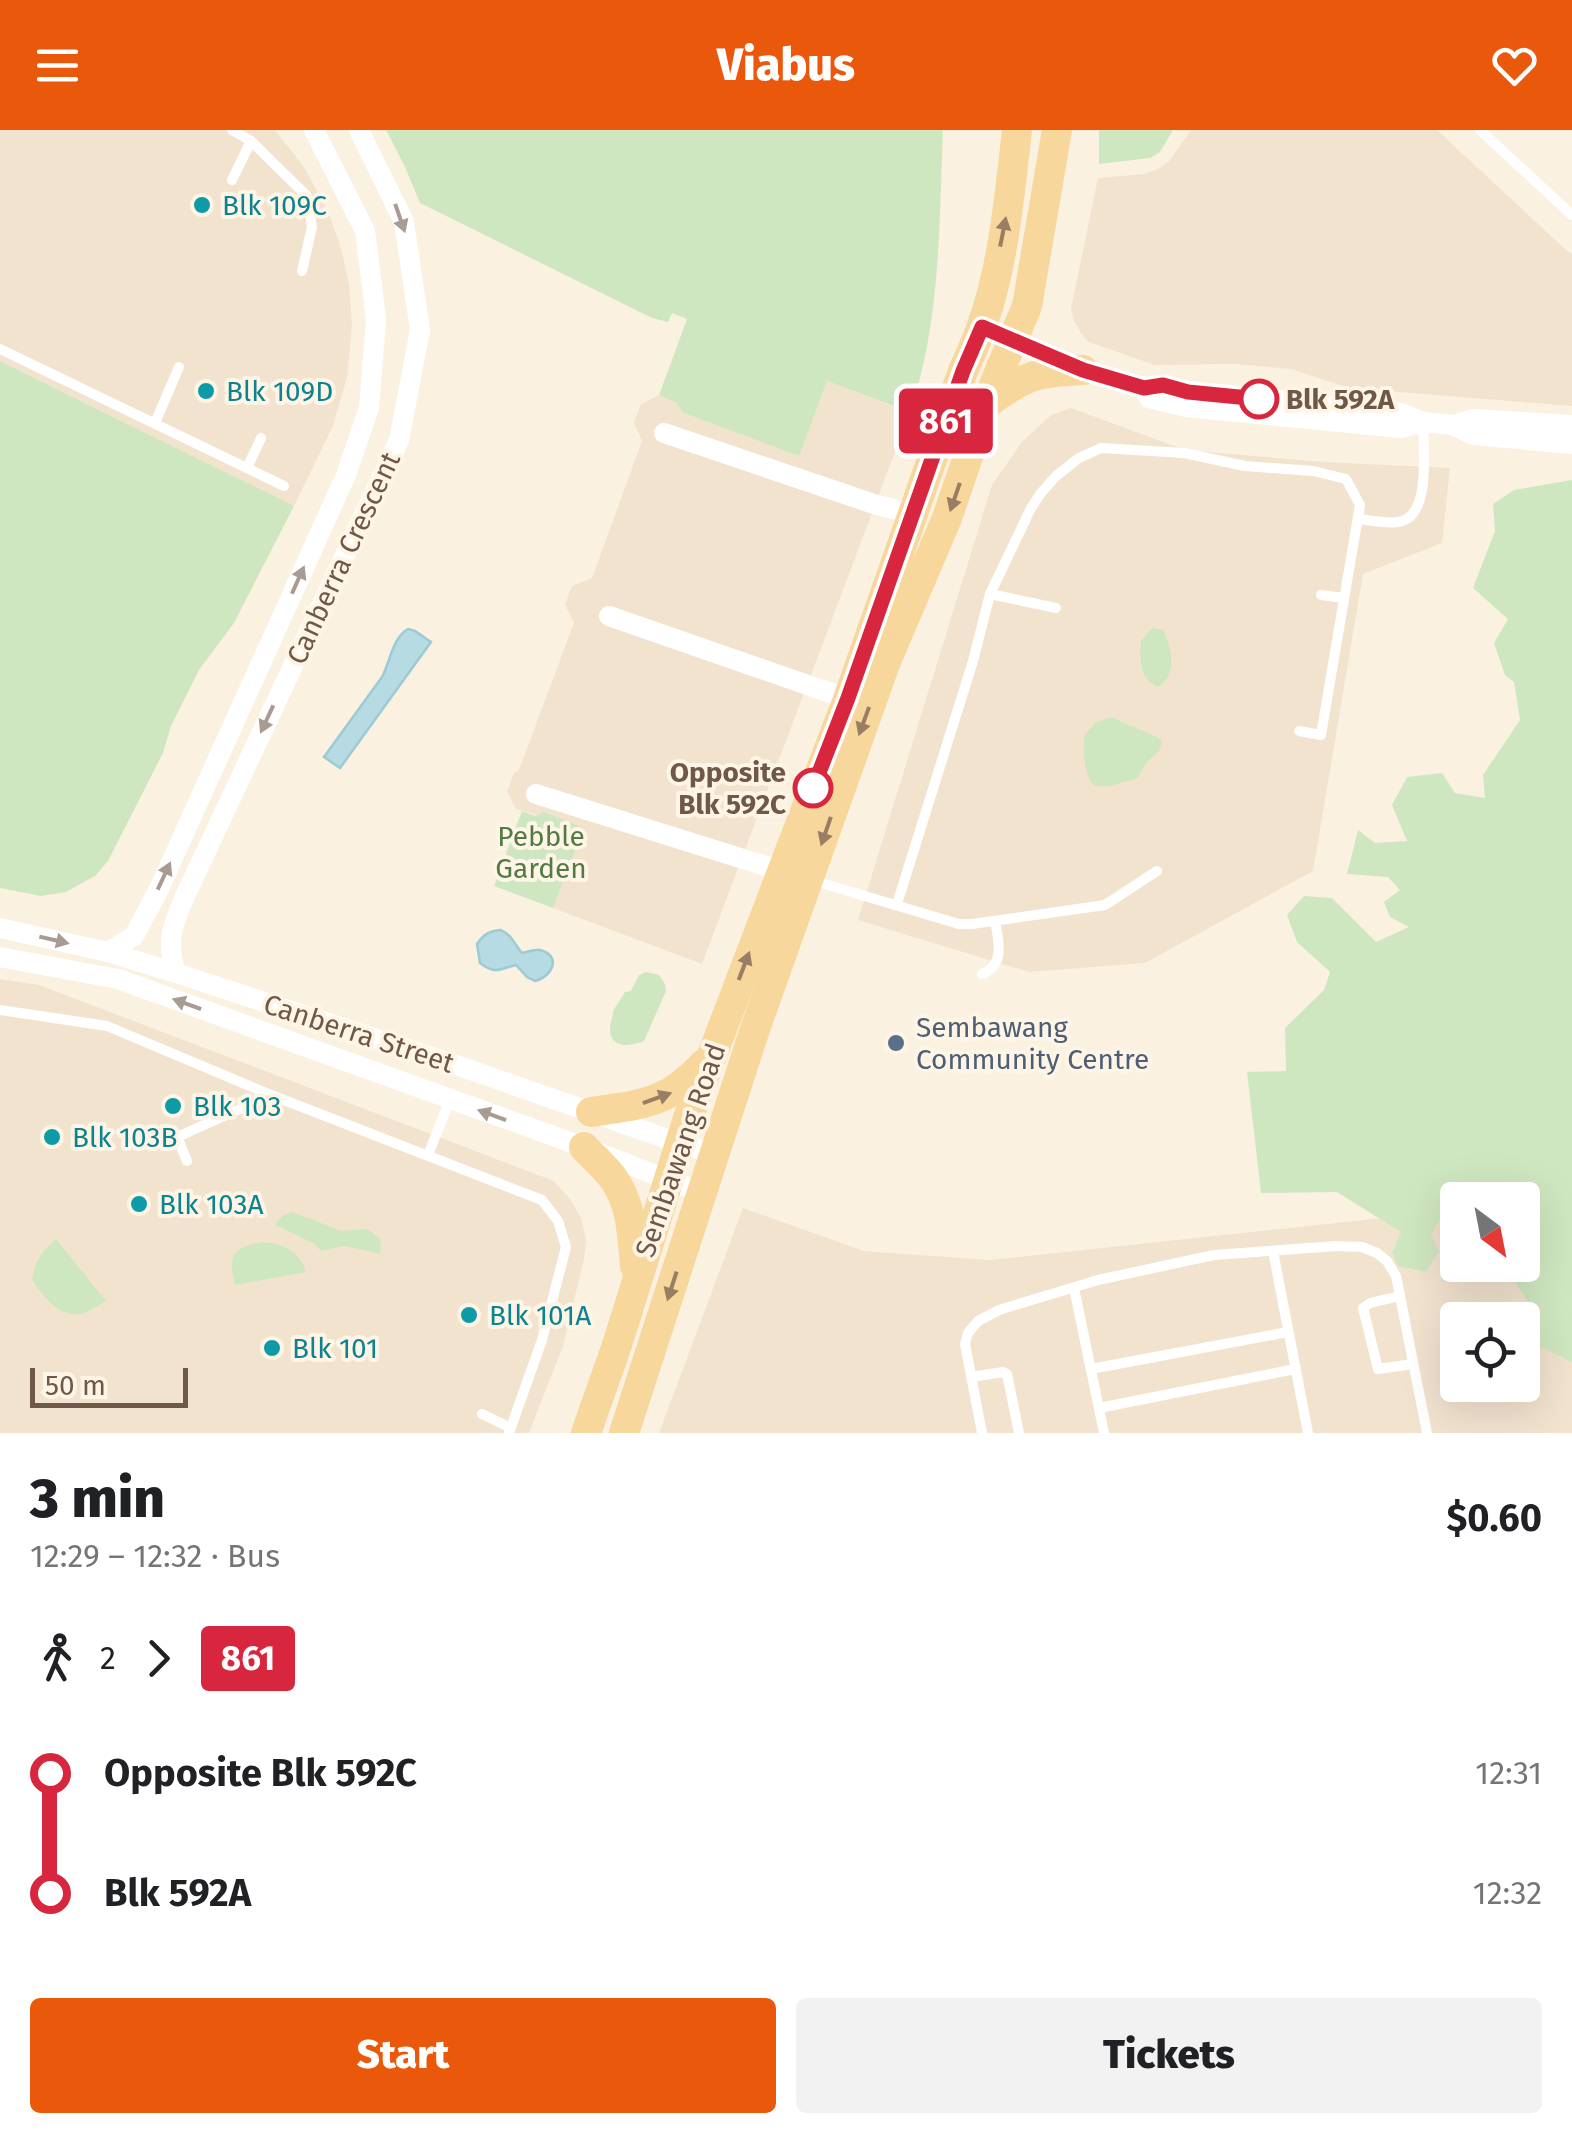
<!DOCTYPE html>
<meta charset="utf-8">
<style>
:root{--surface:#fff;--page:#f2f2f2;--text:#202124;--muted:#757577;--accent:#ea580c}
body{margin:0;font-family:"Fira Sans",sans-serif;background:var(--page);color:var(--text);height:100vh;display:flex;flex-direction:column;font-size:38px;white-space:nowrap}
*{box-sizing:border-box;margin:0}
p{font-size:32px;color:var(--muted)}
.icon{flex:none;width:55px;height:55px;fill:none;stroke:currentColor;stroke-width:2;stroke-linecap:round;stroke-linejoin:round}
.map{position:relative;height:1303px;overflow:hidden}
.sheet{display:flex;flex-direction:column;background:var(--surface);flex:1}
.sheet>*{flex:none}
.badge{padding:0 20px;border-radius:8px;font-size:35px;line-height:65px}
.needle{width:65px;rotate:148deg}
.controls{position:absolute;left:1440px;top:1052px;display:grid;gap:20px}
.controls a{display:grid;place-items:center;width:100px;height:100px;border-radius:10px;background:var(--surface);box-shadow:0 10px 40px #0002;font-size:50px}
.scale{position:absolute;left:30px;bottom:25px;width:158px;box-sizing:border-box;padding-left:10px;border:5px solid #705849;border-top:0;font-size:28px;line-height:35px;white-space:nowrap;color:#705849;-webkit-text-stroke:8px #fef5e6;paint-order:stroke}
.map>.badge{position:absolute;translate:-50% -50%;box-shadow:0 0 0 5px #fff}
.legs{display:flex;align-items:center;gap:15px;height:110px;padding:0 30px;font-size:32px}
.legs p{margin-inline-start:auto}
.head{display:flex;align-items:center;justify-content:space-between;height:170px;padding:0 30px}
h1{font-size:55px;font-weight:800;line-height:75px}
.primary-button{display:flex;gap:20px;margin-top:auto;padding:20px 30px}
.primary-button a{flex:1;height:115px;border-radius:10px;background:var(--accent);color:#fff;font-size:40px;font-weight:800;line-height:115px;text-align:center}
.primary-button a+a{background:var(--page);color:var(--text)}
ul{padding:0 30px;list-style:none}
li{display:flex;align-items:center;gap:35px;height:120px;font-size:38px}
li i{display:grid;place-items:center;width:15px;height:100%;margin:0 12px;background:currentColor}
li i::after{content:'';width:25px;height:25px;margin:-12px;border:8px solid;border-radius:50%;background:var(--surface)}
li p{margin-inline-start:auto}
li:first-child i{background:linear-gradient(#0000 50%,currentColor 0)}
li:last-child i{background:linear-gradient(currentColor 50%,#0000 0)}
header{display:flex;justify-content:space-between;align-items:center;height:130px;padding:0 30px;background:var(--accent);color:#fff;font-size:45px;font-weight:800}
.map>svg:first-child{display:block}
</style>
<header><svg class="icon" aria-label="menu" viewBox="0 0 24 24"><path d="M4 6h16M4 12h16M4 18h16"/></svg>Viabus<svg class="icon" aria-label="heart" viewBox="0 0 24 24"><path d="M12 20l-8-8c-3-5 5-10 8-4 3-6 11-1 8 4z"/></svg></header>
<div class="map">
<svg width="1572" height="1303" viewBox="0 0 1572 1303">
<rect width="100%" height="100%" fill="#fbf1e0"/>
<!-- residential -->
<g fill="#f2e3cf" fill-rule="evenodd">
<polygon points="0,0 275,0 304,37 328,81 341,118 349,154 352,196 347,247 333,296 294,376 0,231"/>
<polygon points="1191,0 1437,0 1565,119 1572,124 1572,276 1349,258 1291,239 1235,234 1155,235 1089,212 1082,205 1074,191 1071,179 1098,48 1145,44 1160,38 1170,30"/>
<polygon points="827,251 910,282 702,834 553,778 584,698 516,679 507,662 514,643 519,640 574,493 565,475 572,456 592,448 642,311 634,293 641,274 659,265 798,325"/>
<polygon points="1071,278 1185,320 1323,332 1450,338 1442,413 1363,444 1313,741 1145,833 1029,842 858,790 992,355 1022,312 1051,285"/>
<polygon points="0,849 39,855 554,1051 570,1069 581,1088 586,1109 584,1129 563,1216 529,1303 0,1303"/>
<path d="M1572,946v357h-913l84,-225 121,43 126,9 393,-42zM1458,1070h64v65h-64zM1458,1190h64v65h-64z"/>
</g>
<!-- green -->
<g fill="#cfe7c0">
<path d="M386,0h557c-4,95 -2,191 -33,282l-83,-31 -28,75 -117,-44 -5,-9 -18,-8 28,-76 -15,-6 -4,9 -16,-4 -232,-115 -15,-36z"/>
<polygon points="1099,0 1173,0 1160,22 1150,28 1099,34"/>
<polygon points="0,231 294,376 234,493 199,540 171,596 163,623 108,731 95,746 66,762 41,766 0,758"/>
<polygon points="1572,350 1572,1232 1539,1216 1534,1180 1503,1135 1522,1135 1522,1070 1458,1070 1457,1090 1442,1085 1431,1105 1439,1121 1426,1142 1398,1136 1392,1123 1401,1102 1337,1062 1261,1063 1247,942 1286,941 1285,898 1324,860 1330,842 1297,812 1287,785 1304,766 1332,768 1376,812 1409,797 1390,787 1384,772 1400,760 1388,747 1347,744 1358,700 1375,713 1407,711 1392,675 1407,647 1442,643 1455,663 1485,668 1483,645 1520,590 1514,552 1505,545 1494,513 1508,489 1473,458 1495,401 1493,374 1514,360"/>
<path d="M1152,498l11,2c9,19 15,44 -5,57 -19,-8 -18,-28 -17,-46z"/>
<path d="M1111,587l46,20 5,4c-2,12 -6,13 -14,20 -5,5 -7,11 -10,17l-28,8h-16c-11,-14 -11,-34 -9,-51l10,-12z"/>
<polygon points="522,681 535,686 544,682 584,698 553,778 494,756"/>
<path d="M646,842l13,3 6,9 1,7 -22,50c-12,5 -35,9 -34,-13 0,-6 3,-11 3,-17l12,-19 6,-1 8,-16z"/>
<polygon points="293,1082 341,1101 368,1099 380,1109 381,1124 344,1116 321,1121 315,1114 275,1095 282,1086"/>
<path d="M56,1109l50,62c-6,3 -15,10 -22,12 -24,7 -41,-17 -52,-33 3,-20 9,-28 24,-41z"/>
<path d="M263,1112c21,2 37,9 43,30l-71,13c-8,-30 -1,-38 28,-43z"/>
</g>
<!-- water -->
<g fill="#b6dbe3" stroke="#9dcad4" stroke-width="2.5">
<path d="M408,499l7,2 16,11 -91,126 -16,-11 58,-80c8,-15 11,-40 26,-48z"/>
<path d="M501,800c12,6 13,14 21,23 6,-1 13,-4 18,-3 21,5 14,26 -5,31l-8,-4 -11,-12c-17,4 -20,10 -36,-2l-3,-19c7,-10 12,-13 24,-14z"/>
</g>
<g fill="none" stroke-linecap="round" stroke-linejoin="round">
<!-- lane -->
<g stroke="#fff" stroke-width="10">
<polyline points="232,0 251,11 307,66 312,97 302,141"/>
<polyline points="1480,0 1572,85"/>
<polyline points="232,50 251,11"/>
<polyline points="0,219 284,356"/>
<polyline points="155,293 179,237"/>
<polyline points="247,338 261,308"/>
<path d="M1358,389c12,1 28,5 40,3 34,-4 25,-74 25,-100"/>
<polyline points="990,464 1056,478"/>
<polyline points="1321,465 1344,468"/>
<polyline points="811,750 959,794 972,794 1105,775 1157,741"/>
<polyline points="897,774 973,531 990,464 1031,378 1041,363 1056,346 1079,328 1101,318 1184,323 1245,336 1313,341 1346,349 1360,375 1321,605 1299,601"/>
<path d="M982,844c23,-8 17,-34 13,-53"/>
<polyline points="0,880 107,896 271,965 542,1070 558,1091 566,1117 542,1210 509,1303"/>
<polyline points="428,1025 450,970"/>
<polyline points="187,1031 177,1007 271,965"/>
<polyline points="1273,1121 1308,1303"/>
<polyline points="1074,1158 1104,1303"/>
<polyline points="1400,1166 1370,1173 1363,1178 1378,1239 1413,1234"/>
<polyline points="1091,1239 1288,1202"/>
<polyline points="971,1247 1003,1242 1007,1244 1019,1303"/>
<polyline points="1099,1278 1295,1239"/>
<polyline points="482,1284 511,1298"/>
<polyline points="982,1303 965,1214 968,1203 978,1191 999,1180 1098,1150 1214,1125 1336,1116 1362,1117 1377,1123 1387,1131 1396,1146 1427,1303"/>
</g>
<!-- street -->
<g stroke="#fff" stroke-width="20">
<polyline points="982,197 1083,240 1144,257 1163,255 1188,261 1401,283 1423,292"/>
<polyline points="1144,257 1149,268 1186,277 1401,298 1423,292 1453,295 1473,289 1572,295"/>
<polyline points="1453,295 1473,305 1572,314"/>
<polyline points="664,303 877,375 914,384"/>
<polyline points="609,486 848,569"/>
<polyline points="536,664 791,744"/>
<polyline points="0,798 108,822 176,843 465,938 679,1013 715,1024"/>
<polyline points="108,822 134,806 159,759 346,345 369,278 376,189 365,101 314,0"/>
<polyline points="0,827 118,849 584,1017 702,1063"/>
<path d="M176,843c-11,-34 -3,-48 10,-79l213,-454 21,-110 -16,-108 -45,-92"/>
</g>
<!-- primary -->
<g stroke="#f7d79b" stroke-width="30">
<path d="M986,274c39,-28 48,-32 97,-34"/>
<path d="M591,982c51,-8 75,-7 113,-48"/>
<path d="M584,1017c9,10 21,20 29,31 19,26 19,57 22,88"/>
<path d="M586,1303l31,-88 71,-227 160,-419 115,-328c6,-14 13,-28 18,-43 22,-58 29,-136 36,-198"/>
<polyline points="624,1303 755,899 886,531 947,388 986,274 1027,176 1057,0"/>
</g>
</g>
<!-- one-way arrows -->
<defs><path id="oneway-solid" d="M-6-.8H1V-3.2L6.5 0L1 3.2V.8H-6Z" transform="scale(2.5)"/></defs>
<g fill="#a99b92">
<use href="#oneway-solid" transform="translate(400 88) rotate(71)"/>
<use href="#oneway-solid" transform="translate(298 450) rotate(-66)"/>
<use href="#oneway-solid" transform="translate(267 589) rotate(115)"/>
<use href="#oneway-solid" transform="translate(164 746) rotate(-65)"/>
<use href="#oneway-solid" transform="translate(54 810) rotate(13)"/>
<use href="#oneway-solid" transform="translate(187 874) rotate(-160)"/>
<use href="#oneway-solid" transform="translate(492 985) rotate(-160)"/>
</g>
<g fill="#987e62">
<use href="#oneway-solid" transform="translate(1003 102) rotate(-79)"/>
<use href="#oneway-solid" transform="translate(955 367) rotate(109)"/>
<use href="#oneway-solid" transform="translate(864 591) rotate(110)"/>
<use href="#oneway-solid" transform="translate(826 701) rotate(109)"/>
<use href="#oneway-solid" transform="translate(744 836) rotate(-69)"/>
<use href="#oneway-solid" transform="translate(657 968) rotate(-20)"/>
<use href="#oneway-solid" transform="translate(672 1156) rotate(108)"/>
</g>
<g fill="none" stroke-linecap="round" stroke-linejoin="round">
<defs>
<polyline id="line-1" points="813,658 848,568 963,241 982,197 1083,240 1144,258 1163,255 1188,262 1259,269"/>
</defs>
<!-- line-1 casing -->
<use href="#line-1" stroke="#fff" stroke-width="22"/>
<!-- line-1 -->
<use href="#line-1" stroke="#d7263d" stroke-width="15"/>
</g>
<!-- markers -->
<g fill="#0f9aa8" stroke="#fef5e6" stroke-width="4">
<circle cx="202" cy="75" r="10"/>
<circle cx="206" cy="261" r="10"/>
<circle cx="173" cy="976" r="10"/>
<circle cx="52" cy="1007" r="10"/>
<circle cx="139" cy="1074" r="10"/>
<circle cx="469" cy="1185" r="10"/>
<circle cx="272" cy="1218" r="10"/>
</g>
<g fill="#fff" stroke="#d7263d" stroke-width="5">
<circle cx="1259" cy="269" r="18"/>
<circle cx="813" cy="658" r="18"/>
</g>
<circle fill="#5c6f8a" stroke="#fef5e6" stroke-width="4" cx="896" cy="913" r="10"/>
<g text-anchor="middle" stroke-width="8" stroke-linejoin="round" paint-order="stroke">
<!-- culture labels -->
<g font-size="28" fill="#0d838f" stroke="#fef5e6" text-anchor="start">
<text x="222" y="85">Blk 109C</text>
<text x="226" y="271">Blk 109D</text>
<text x="193" y="986">Blk 103</text>
<text x="72" y="1017">Blk 103B</text>
<text x="159" y="1084">Blk 103A</text>
<text x="489" y="1195">Blk 101A</text>
<text x="292" y="1228">Blk 101</text>
</g>
<!-- stop labels -->
<g font-size="28" font-weight="bold" fill="#705849" stroke="#fef5e6" text-anchor="start">
<text x="1286" y="279">Blk 592A</text>
<text x="786" y="652" text-anchor="end">Opposite<tspan x="786" dy="32">Blk 592C</tspan></text>
</g>
<!-- street labels -->
<g font-size="28" fill="#705849" stroke="#fef5e6">
<text transform="translate(343 428) rotate(-65)" y="10">Canberra Crescent</text>
<text transform="translate(359 903) rotate(18)" y="10">Canberra Street</text>
<text transform="translate(680 1020) rotate(-71)" y="10">Sembawang Road</text>
</g>
<!-- park labels -->
<g font-size="28" fill="#537a44" stroke="#fef5e6">
<text x="541" y="716">Pebble<tspan x="541" dy="32">Garden</tspan></text>
</g>
<!-- service labels -->
<g font-size="28" fill="#4e5e75" stroke="#fef5e6" text-anchor="start">
<text x="916" y="907">Sembawang<tspan x="916" dy="32">Community Centre</tspan></text>
</g>
</g>
</svg>
<div class="controls">
<a><svg class="needle" viewBox="-14 -14 28 28"><path d="M0-13l5 13h-10z" fill="#e53935"/><path d="M0 13l5-13h-10z" fill="#757577"/></svg></a>
<a><svg class="icon" aria-label="locate" viewBox="0 0 24 24"><circle cx="12" cy="12" r="6"/><path d="M12 2v4M12 18v4M2 12h4M18 12h4"/></svg></a>
</div>
<div class="scale">50 m</div>
<b class="badge" style="left:946px;top:291px;background:#d7263d;color:#fff">861</b>
</div>
<section class="sheet">
<div class="head"><div><h1>3 min</h1><p>12:29 – 12:32 · Bus</p></div><b>$0.60</b></div>
<div class="legs"><svg class="icon" aria-label="walk" viewBox="0 0 24 24"><circle cx="13" cy="4" r="2"/><path d="M13 8l-2 6 4 7M11 14l-3 7M7 12l3-4h3l4 4"/></svg>2<svg class="icon" aria-label="forward" viewBox="0 0 24 24"><path d="M9 5l7 7-7 7"/></svg><b class="badge" style="background:#d7263d;color:#fff">861</b></div>
<ul>
<li><i style="color:#d7263d"></i><b>Opposite Blk 592C</b><p>12:31</p></li>
<li><i style="color:#d7263d"></i><b>Blk 592A</b><p>12:32</p></li>
</ul>
<div class="primary-button"><a>Start</a><a>Tickets</a></div>
</section>
